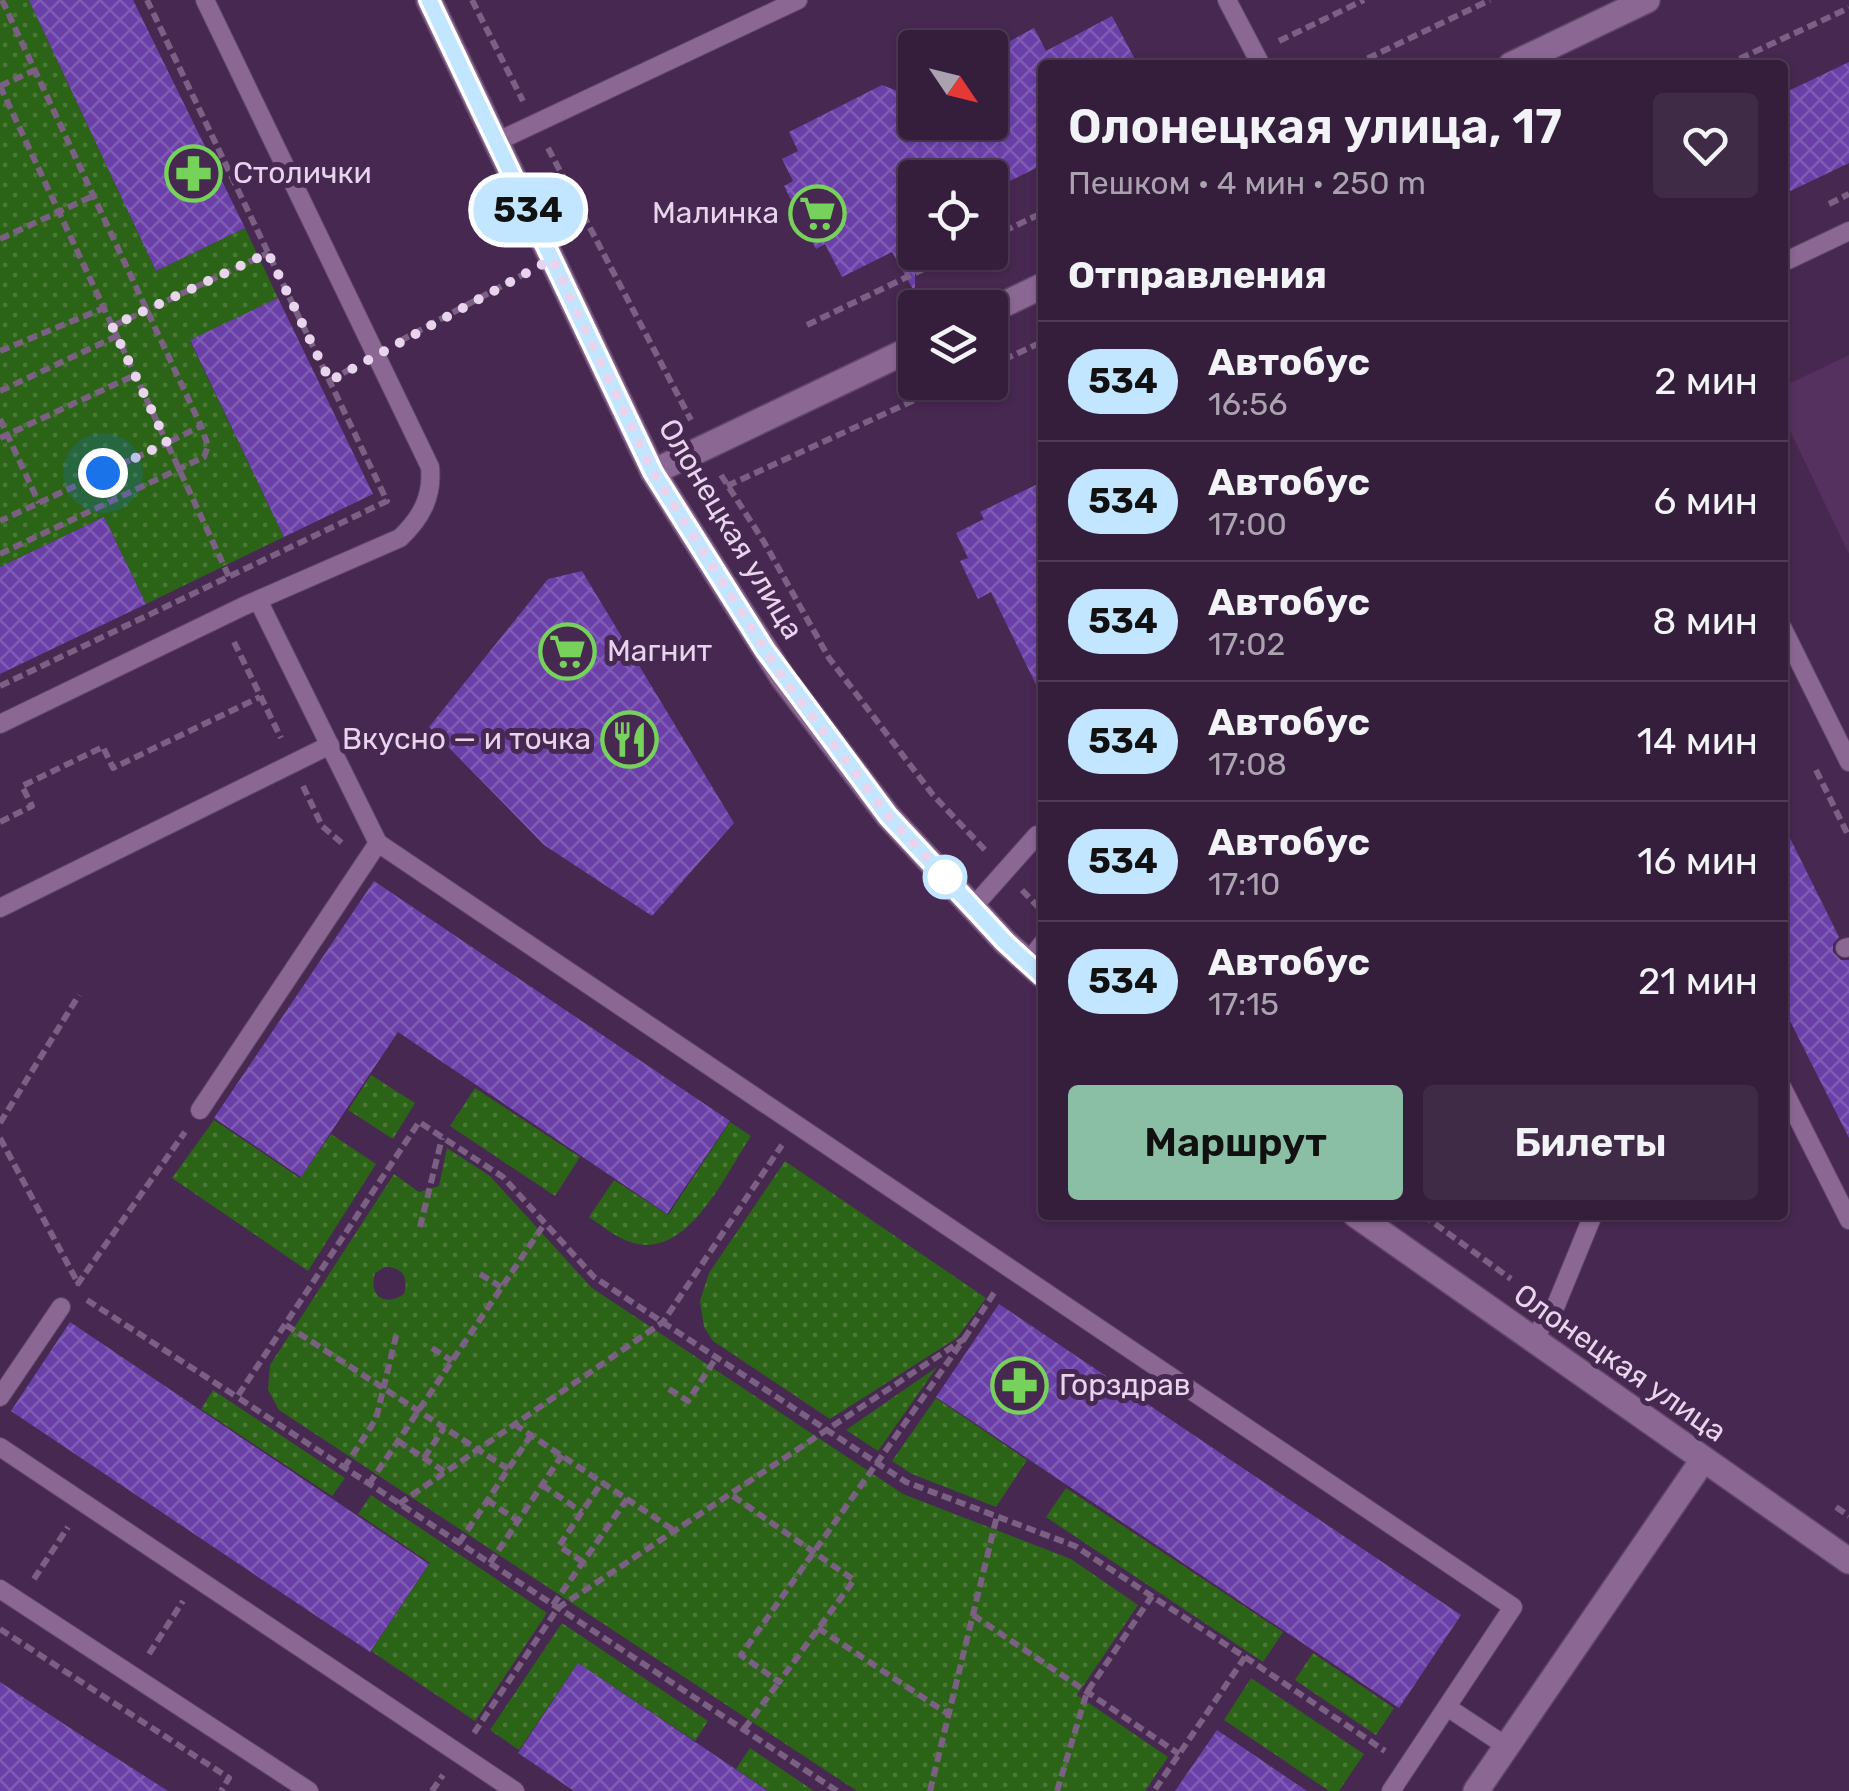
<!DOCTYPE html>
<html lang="ru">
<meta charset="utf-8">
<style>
:root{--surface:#351e3c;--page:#402b47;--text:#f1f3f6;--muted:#aaa2af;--line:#4f3c56;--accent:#8abfa5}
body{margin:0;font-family:Rubik,sans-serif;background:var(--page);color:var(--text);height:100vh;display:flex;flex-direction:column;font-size:38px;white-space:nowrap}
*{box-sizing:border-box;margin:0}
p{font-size:32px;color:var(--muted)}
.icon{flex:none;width:55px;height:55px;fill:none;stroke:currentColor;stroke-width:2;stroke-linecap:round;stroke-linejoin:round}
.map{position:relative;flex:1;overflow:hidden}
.panel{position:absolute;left:1038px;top:60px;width:750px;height:1160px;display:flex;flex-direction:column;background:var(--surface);border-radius:10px;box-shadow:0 2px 8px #0004,0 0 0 2px var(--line)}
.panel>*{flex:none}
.badge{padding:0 20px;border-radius:32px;font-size:35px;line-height:65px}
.needle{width:65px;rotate:125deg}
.controls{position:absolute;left:898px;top:30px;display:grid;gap:20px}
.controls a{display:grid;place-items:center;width:110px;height:110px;border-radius:10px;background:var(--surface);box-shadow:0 2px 8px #0004,0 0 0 2px var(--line);font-size:50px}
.you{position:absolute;width:50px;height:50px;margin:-25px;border:8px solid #fff;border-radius:50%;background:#1a73e8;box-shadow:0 0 0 15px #1a73e833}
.map>.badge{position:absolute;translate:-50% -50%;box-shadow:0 0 0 5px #fff}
h2{padding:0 30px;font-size:38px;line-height:90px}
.round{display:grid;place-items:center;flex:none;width:105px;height:105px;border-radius:10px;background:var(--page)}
.overview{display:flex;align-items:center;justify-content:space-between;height:170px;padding:0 30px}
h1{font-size:48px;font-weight:600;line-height:75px}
.primary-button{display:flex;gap:20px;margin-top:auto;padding:20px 30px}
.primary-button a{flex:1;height:115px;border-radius:10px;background:var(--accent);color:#111;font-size:40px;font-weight:600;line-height:115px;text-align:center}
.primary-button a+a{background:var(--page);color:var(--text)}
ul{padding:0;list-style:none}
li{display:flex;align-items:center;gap:30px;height:120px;padding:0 30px;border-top:2px solid var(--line)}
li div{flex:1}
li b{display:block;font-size:38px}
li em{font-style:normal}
li .badge{min-width:110px;font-weight:700;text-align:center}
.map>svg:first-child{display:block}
</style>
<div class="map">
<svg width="1849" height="1791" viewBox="0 0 1849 1791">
<defs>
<pattern id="green-dots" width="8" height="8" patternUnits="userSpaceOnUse" patternTransform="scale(2.5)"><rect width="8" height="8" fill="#2b6416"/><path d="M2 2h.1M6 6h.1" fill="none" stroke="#4a7938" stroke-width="1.8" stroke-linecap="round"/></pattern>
<pattern id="building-cross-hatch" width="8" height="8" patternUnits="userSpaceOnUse" patternTransform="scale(2.5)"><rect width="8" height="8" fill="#6a40a8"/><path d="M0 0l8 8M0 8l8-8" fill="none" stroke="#7f5bb4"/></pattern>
</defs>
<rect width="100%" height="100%" fill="#472850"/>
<!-- built -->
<polygon fill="#54315e" points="1849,355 1849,554 1783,416 1782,387"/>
<!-- green -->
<g fill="url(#green-dots)" fill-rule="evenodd">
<polygon points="0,0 29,0 156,271 245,228 278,298 190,341 284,537 146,604 104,517 0,567"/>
<polygon points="371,1075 415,1103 393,1139 348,1110"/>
<polygon points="475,1088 580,1157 555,1196 450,1126"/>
<polygon points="214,1120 300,1178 331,1134 376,1164 308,1271 172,1178"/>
<path d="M730,1122l21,14c-26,39 -64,126 -121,106 -15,-5 -28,-16 -41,-25l25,-37 54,35z"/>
<path d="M447,1148l43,28 102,112 311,206 168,65 67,46 -61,90 91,62 -23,34h-288l-578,-381 -11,-20 2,-25 124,-191 25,18 20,-6zM385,1267c17,0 24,10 19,27 -19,13 -36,2 -29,-21z"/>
<polygon points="785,1161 986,1298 957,1338 830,1419 713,1341 704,1327 700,1301 709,1273"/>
<polygon points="937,1367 878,1451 846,1430"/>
<polygon points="213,1390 345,1478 332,1496 201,1409"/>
<polygon points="936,1398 1027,1460 996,1507 912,1474 892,1461"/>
<polygon points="1066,1488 1283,1632 1263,1662 1046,1517"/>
<polygon points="371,1495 547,1613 475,1721 371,1651 430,1563 358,1514"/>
<polygon points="562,1623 708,1721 695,1741 578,1663 519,1750 490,1730"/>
<polygon points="1313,1653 1394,1708 1376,1735 1295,1680"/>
<polygon points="1251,1678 1364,1754 1339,1791 1329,1791 1224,1720"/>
<polygon points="750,1748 814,1791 769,1791 736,1769"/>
</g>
<!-- building -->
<g fill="url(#building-cross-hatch)">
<polygon points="29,0 133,0 245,228 156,271"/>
<polygon points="1112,16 1138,65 1042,65 1042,165 990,191 990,178 915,178 915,293 892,252 842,277 825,244 816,249 784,186 793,181 782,159 798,151 789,132 882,85 915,98 915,122 990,122 990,52 1034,28 1046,51"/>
<polygon points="1849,62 1849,163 1782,195 1782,94"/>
<polygon points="278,298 373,494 284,537 190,340"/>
<polygon points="1042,482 1042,697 991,592 978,599 960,561 968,558 956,533 984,519 980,512"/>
<polygon points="104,517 146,604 0,674 0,567"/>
<polygon points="582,571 734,823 652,916 544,845 429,727 548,579"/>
<polygon points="1782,822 1839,937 1833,944 1833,952 1841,960 1849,960 1849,1138 1782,1005"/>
<polygon points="374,881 730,1121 667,1214 398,1032 301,1177 214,1118"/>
<polygon points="999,1304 1461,1615 1399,1708 936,1397"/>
<polygon points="70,1322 429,1564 370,1652 11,1411"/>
<polygon points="578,1663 768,1791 574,1791 518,1753"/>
<polygon points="0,1682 93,1743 168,1791 0,1791"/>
<polygon points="1217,1730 1307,1791 1175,1791"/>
</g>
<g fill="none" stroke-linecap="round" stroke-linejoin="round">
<defs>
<g id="service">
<polyline points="1227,0 1261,65"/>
<polyline points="496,142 798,0"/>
<polyline points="1782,263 1849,231"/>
<polyline points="1782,627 1849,762"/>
<path d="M0,724l244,-118 156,-68c21,-20 33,-41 30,-71l-225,-467"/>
<polyline points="378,843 1513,1607 1391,1791"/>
<polyline points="973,907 1037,835"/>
<polyline points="0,908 330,745"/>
<polyline points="1845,948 1849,947"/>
<polyline points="1028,962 1042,944"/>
<polyline points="1782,1087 1849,1220"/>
<polyline points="200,1110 378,843 258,600"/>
<polyline points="1531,1341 1554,1310 1593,1215"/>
<polyline points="0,1397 61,1307"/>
<polyline points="0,1447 515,1791"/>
<polyline points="0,1589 309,1791"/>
<polyline points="1447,1707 1506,1746"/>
</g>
<polyline id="minor" points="1476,1791 1703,1460"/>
<g id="tertiary">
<polyline points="429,0 653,472 712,566 783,678 888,816 1005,942 1042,975"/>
<polyline points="1511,65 1647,0"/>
<polyline points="990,311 1042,286"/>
<polyline points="653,472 915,347"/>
<polyline points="1356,1215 1849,1561"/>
</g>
</defs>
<!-- service casing -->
<use href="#service" stroke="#614669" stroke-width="20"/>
<!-- minor casing -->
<use href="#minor" stroke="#614669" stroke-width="28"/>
<!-- tertiary casing -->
<use href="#tertiary" stroke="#614669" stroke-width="28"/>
<!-- path -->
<g stroke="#7b6083" stroke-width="6" stroke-dasharray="10 5" stroke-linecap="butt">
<polyline points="2,0 201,426 167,443 230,579"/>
<polyline points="472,0 523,101"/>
<polyline points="1279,41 1364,0"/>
<polyline points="1354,65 1490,0"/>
<polyline points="1726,65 1849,8"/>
<polyline points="0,86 167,443 0,521"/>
<polyline points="0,86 35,70"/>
<polyline points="548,148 691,420"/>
<polyline points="1829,204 1849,194"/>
<polyline points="990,238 1042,213"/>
<polyline points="0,239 93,196"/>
<polyline points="807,325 959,252"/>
<polyline points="113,326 268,253"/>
<polyline points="400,341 526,273"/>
<polyline points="0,351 104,308"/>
<polyline points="990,366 1042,342"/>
<polyline points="330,381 355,366"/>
<polyline points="0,391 117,336"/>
<polyline points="0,419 39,503"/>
<polyline points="0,438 135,375"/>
<polyline points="721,475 764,542 829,658 933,795 986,851"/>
<polyline points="727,486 954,382"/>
<polyline points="0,554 204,457 208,446 201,426"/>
<polyline points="234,642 281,738"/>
<polyline points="0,686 387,501 147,0"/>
<polyline points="1816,770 1849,837"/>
<polyline points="303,786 322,826 343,844"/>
<polyline points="0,822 32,806 22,786 103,747 113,768 260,697"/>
<polyline points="1022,890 1042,911"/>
<polyline points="0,1123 79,995"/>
<polyline points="0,1138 79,1285"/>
<polyline points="1423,1215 1511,1279"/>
<polyline points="420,1227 442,1138"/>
<polyline points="480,1274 501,1287"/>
<polyline points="77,1285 185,1132"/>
<polyline points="87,1300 237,1397"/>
<polyline points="286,1325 508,1469"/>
<polyline points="964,1339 996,1290"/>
<polyline points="432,1348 452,1361"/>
<polyline points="669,1389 688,1401 716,1358"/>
<polyline points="514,1424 675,1531"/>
<polyline points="398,1441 445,1472"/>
<polyline points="424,1458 444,1428"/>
<polyline points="344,1468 376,1419 397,1332"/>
<polyline points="369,1484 545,1223"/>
<polyline points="542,1485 582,1512"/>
<polyline points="487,1500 518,1521"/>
<polyline points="399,1504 663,1322 782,1145"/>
<polyline points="1836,1507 1849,1516"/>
<polyline points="459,1543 531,1435"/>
<polyline points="583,1562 559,1546 602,1482"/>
<polyline points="490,1563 562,1455"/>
<polyline points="34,1579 68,1527"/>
<polyline points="553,1605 627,1499"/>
<polyline points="973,1615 1179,1754"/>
<polyline points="818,1628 948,1714"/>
<polyline points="0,1629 229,1778 221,1791"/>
<polyline points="149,1654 183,1601"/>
<polyline points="1245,1657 1385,1751"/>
<polyline points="744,1729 779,1682"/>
<path d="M474,1733l84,-125 406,-269c-74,106 -149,211 -223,316l38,27 75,-102 -124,-86"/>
<polyline points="432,1791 443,1775"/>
<polyline points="837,1791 237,1397 419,1122 503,1177 594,1277 906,1482 1075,1546 1245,1657 1154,1791"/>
<polyline points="930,1791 997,1516"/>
<polyline points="1057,1791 1087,1692 1152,1596"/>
</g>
<!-- service -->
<use href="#service" stroke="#8b6894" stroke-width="18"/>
<!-- minor -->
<use href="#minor" stroke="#8b6894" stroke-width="25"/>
<!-- tertiary -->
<use href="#tertiary" stroke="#8b6894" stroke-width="25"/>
</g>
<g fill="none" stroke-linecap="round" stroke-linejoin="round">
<defs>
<polyline id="line" points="429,0 653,472 765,650 888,816 1005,942 1042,976"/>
</defs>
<!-- line casing -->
<use href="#line" stroke="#fff" stroke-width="22"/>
<!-- line -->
<use href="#line" stroke="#c2e6ff" stroke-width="15"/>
<!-- walk -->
<polyline stroke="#e8d5ed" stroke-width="10" stroke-dasharray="0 18" points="103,473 167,443 112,326 268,253 330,381 552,259 653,472 783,678 888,816 945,877"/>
</g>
<!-- icons -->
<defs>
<symbol id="pharmacy-ring" viewBox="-11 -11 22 22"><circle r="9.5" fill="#472850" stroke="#76d25a" stroke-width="1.5"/><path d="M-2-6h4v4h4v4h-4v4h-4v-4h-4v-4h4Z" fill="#76d25a"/></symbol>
<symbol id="supermarket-ring" viewBox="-11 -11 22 22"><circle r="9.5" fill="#472850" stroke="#76d25a" stroke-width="1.5"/><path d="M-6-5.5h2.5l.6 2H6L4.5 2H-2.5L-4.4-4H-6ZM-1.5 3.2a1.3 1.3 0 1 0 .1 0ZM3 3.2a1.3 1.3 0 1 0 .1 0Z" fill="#76d25a"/></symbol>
<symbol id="restaurant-ring" viewBox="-11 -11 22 22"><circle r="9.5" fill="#472850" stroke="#76d25a" stroke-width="1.5"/><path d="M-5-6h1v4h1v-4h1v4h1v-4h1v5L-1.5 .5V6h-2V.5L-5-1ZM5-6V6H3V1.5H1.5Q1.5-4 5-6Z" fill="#76d25a"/></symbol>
</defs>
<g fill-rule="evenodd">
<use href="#pharmacy-ring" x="162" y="142" width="63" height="63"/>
<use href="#supermarket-ring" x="786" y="182" width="63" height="63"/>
<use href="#supermarket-ring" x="536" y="620" width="63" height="63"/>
<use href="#restaurant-ring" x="598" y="708" width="63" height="63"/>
<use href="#pharmacy-ring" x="988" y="1354" width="63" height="63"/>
</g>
<!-- markers -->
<circle fill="#fff" stroke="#c2e6ff" stroke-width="5" cx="945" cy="877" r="20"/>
<g text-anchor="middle" stroke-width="10" stroke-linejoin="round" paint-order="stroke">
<!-- poi labels -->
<g font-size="30" fill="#e8d5ed" stroke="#472850" text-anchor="start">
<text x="233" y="183">Столички</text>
<text x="779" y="223" text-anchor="end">Малинка</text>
<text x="607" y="661">Магнит</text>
<text x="591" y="749" text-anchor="end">Вкусно — и точка</text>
<text x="1059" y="1395">Горздрав</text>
</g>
<!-- street labels -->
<g font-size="30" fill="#e8d5ed" stroke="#472850">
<text transform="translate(731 529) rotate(59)" y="10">Олонецкая улица</text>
<text transform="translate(1620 1363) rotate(35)" y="10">Олонецкая улица</text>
</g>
</g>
</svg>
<div class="controls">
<a><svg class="needle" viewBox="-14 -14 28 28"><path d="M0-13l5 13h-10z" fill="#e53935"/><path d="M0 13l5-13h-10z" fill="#aaa2af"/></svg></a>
<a><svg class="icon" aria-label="locate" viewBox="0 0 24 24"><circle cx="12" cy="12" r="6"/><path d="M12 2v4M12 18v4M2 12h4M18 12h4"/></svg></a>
<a><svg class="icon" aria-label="layers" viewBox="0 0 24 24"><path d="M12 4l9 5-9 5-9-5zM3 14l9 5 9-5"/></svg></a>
</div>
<div class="you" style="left:103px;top:473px"></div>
<b class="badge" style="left:528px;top:210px;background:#c2e6ff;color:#111">534</b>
<section class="panel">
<div class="overview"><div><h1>Олонецкая улица, 17</h1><p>Пешком · 4 мин · 250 m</p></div><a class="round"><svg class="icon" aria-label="heart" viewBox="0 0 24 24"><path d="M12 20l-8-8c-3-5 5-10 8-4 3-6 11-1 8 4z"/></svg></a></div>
<h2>Отправления</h2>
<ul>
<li><span class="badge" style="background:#c2e6ff;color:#111">534</span><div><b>Автобус</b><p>16:56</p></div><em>2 мин</em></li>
<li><span class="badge" style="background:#c2e6ff;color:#111">534</span><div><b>Автобус</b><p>17:00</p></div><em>6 мин</em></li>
<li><span class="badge" style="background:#c2e6ff;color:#111">534</span><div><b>Автобус</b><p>17:02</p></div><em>8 мин</em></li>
<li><span class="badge" style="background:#c2e6ff;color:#111">534</span><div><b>Автобус</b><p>17:08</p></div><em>14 мин</em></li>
<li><span class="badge" style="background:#c2e6ff;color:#111">534</span><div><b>Автобус</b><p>17:10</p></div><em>16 мин</em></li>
<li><span class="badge" style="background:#c2e6ff;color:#111">534</span><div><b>Автобус</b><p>17:15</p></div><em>21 мин</em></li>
</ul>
<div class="primary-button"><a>Маршрут</a><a>Билеты</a></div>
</section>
</div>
